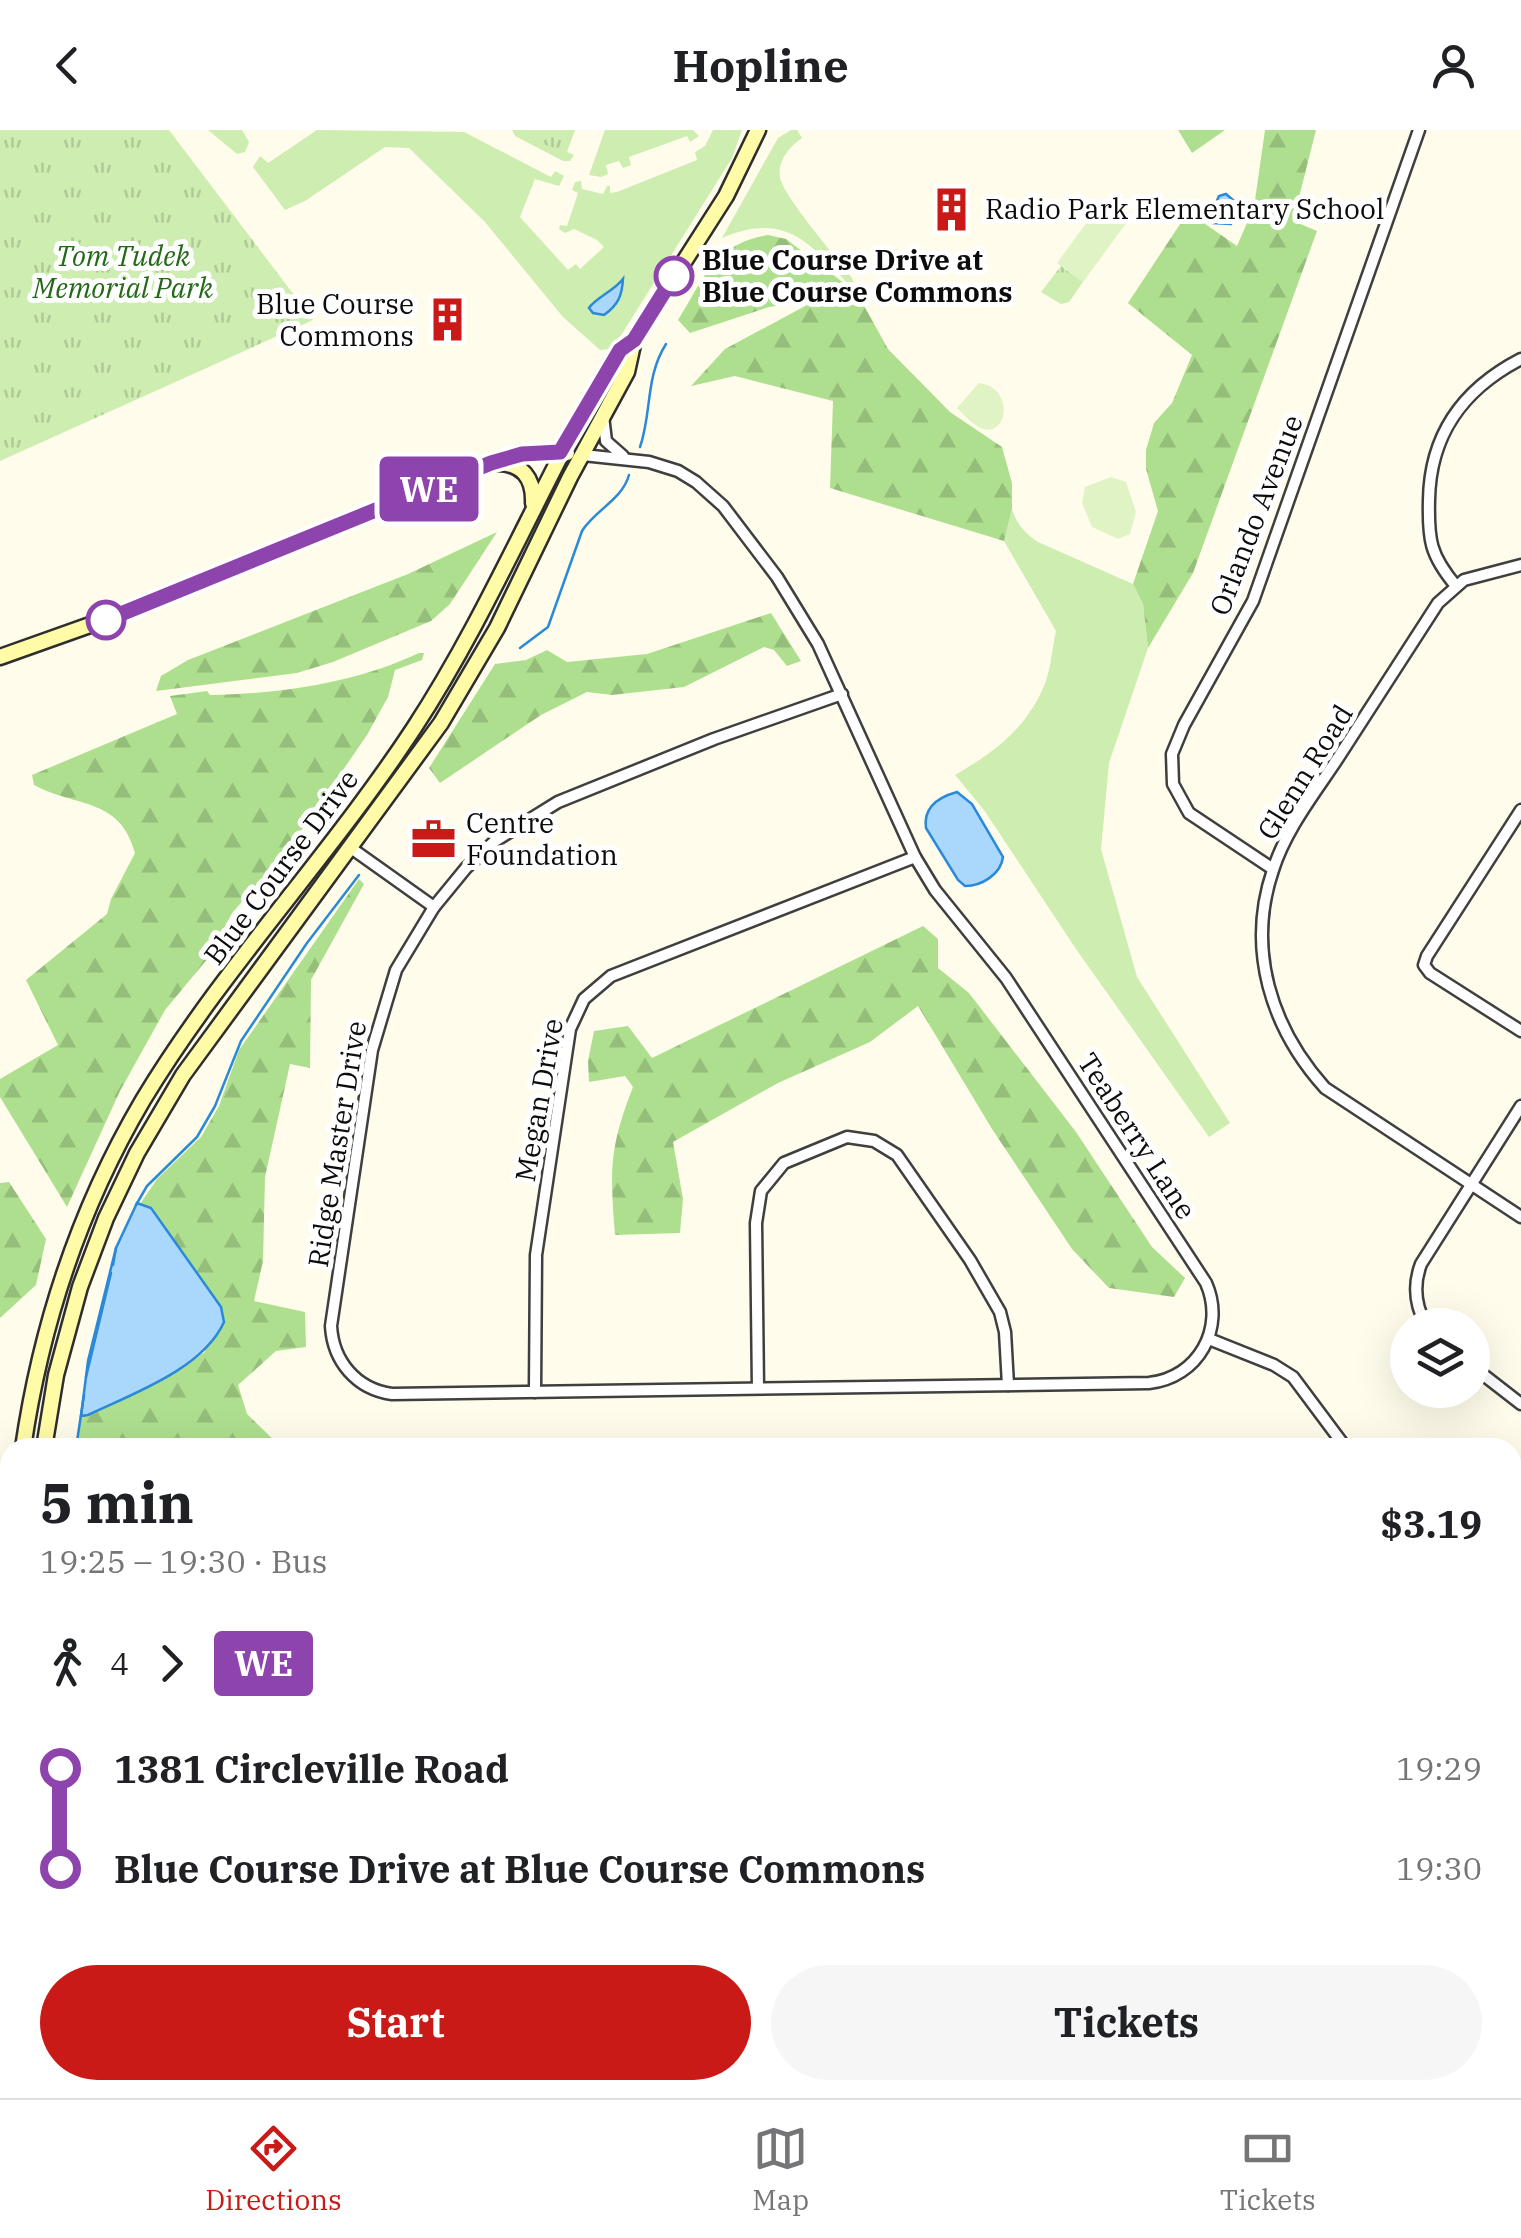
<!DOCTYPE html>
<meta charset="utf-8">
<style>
:root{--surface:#fff;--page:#f6f6f6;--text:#202124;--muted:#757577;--line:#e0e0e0;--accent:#c91a18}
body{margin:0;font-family:"IBM Plex Serif",serif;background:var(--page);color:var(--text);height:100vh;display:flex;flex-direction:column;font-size:38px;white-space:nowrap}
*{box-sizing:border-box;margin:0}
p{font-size:32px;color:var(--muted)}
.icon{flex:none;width:55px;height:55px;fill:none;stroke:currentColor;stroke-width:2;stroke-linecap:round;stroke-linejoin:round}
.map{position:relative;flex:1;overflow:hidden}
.panel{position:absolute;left:0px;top:1308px;width:1522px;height:662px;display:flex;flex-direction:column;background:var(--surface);border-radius:30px 30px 0 0;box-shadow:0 10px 40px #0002}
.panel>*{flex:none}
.badge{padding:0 20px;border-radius:8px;font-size:35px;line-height:65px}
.buttons{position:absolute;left:1390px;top:1178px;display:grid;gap:20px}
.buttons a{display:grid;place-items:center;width:100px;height:100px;border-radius:50%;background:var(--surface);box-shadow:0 10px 40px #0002;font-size:50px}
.map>.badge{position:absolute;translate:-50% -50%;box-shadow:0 0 0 5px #fff}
.legs{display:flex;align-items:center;gap:15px;height:110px;padding:0 40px;font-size:32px}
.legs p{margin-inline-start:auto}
.overview{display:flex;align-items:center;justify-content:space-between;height:170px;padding:0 40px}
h1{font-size:55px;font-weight:700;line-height:75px}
.button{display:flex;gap:20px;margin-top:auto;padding:20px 40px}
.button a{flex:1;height:115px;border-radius:60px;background:var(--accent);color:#fff;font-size:40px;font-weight:700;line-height:115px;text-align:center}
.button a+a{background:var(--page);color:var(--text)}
ul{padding:0 40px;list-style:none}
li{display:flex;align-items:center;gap:35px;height:100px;font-size:38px}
li i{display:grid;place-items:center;width:15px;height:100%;margin:0 12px;background:currentColor}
li i::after{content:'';width:25px;height:25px;margin:-12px;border:8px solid;border-radius:50%;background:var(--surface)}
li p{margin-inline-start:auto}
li:first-child i{background:linear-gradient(#0000 50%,currentColor 0)}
li:last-child i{background:linear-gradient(currentColor 50%,#0000 0)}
header{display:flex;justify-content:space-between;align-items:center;height:130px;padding:0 40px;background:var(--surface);font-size:45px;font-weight:700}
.menu{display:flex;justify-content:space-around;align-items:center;height:140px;border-top:2px solid var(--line);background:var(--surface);font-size:28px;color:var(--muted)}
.menu a{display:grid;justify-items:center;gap:5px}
.menu .on{color:var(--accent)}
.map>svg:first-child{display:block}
</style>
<header><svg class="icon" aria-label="back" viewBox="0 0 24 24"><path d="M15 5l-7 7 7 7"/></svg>Hopline<svg class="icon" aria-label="person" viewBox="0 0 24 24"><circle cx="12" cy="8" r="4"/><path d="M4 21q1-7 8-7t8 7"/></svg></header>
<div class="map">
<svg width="1521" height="1968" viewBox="0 0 1521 1968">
<defs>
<pattern id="forest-firs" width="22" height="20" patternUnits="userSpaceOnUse" patternTransform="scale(2.5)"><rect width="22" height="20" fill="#aedf8f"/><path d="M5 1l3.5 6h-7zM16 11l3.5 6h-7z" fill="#94be7a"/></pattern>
<pattern id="park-tufts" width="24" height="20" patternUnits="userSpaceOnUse" patternTransform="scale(2.5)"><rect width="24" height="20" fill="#cdedb1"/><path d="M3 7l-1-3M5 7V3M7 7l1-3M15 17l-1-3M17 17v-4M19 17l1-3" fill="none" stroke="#afca97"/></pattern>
</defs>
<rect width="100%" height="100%" fill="#fffceb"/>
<!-- grass -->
<g fill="#cdedb1">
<polygon points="208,0 242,0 249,12 245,22 237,24"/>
<polygon points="317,0 464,2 551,47 555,41 564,46 559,56 535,49 520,87 568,140 576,134 580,139 604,117 597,110 574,99 565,103 559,99 560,95 567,96 578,63 572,60 575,52 581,51 582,59 603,64 607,56 610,56 610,63 617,62 697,30 695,22 705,16 713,0 742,0 732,28 620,207 610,219 600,220 563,187 485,92 409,18 385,17 305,71 285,80 253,37 260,26 268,33"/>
<polygon points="512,0 575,0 567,22 574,25 570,31 563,31 515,6"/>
<polygon points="605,0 693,0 699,6 690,12 687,6 629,27 631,35 623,38 619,31 606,35 608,44 601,47 589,45"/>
<path d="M791,0h6l5,8c-13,9 -25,23 -22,40 4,19 57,80 72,100l5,15c-45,-45 -66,-84 -135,-55l56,-100z"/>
<path d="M1012,379c5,16 13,24 26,33l95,42 10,20 5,44 -39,115 -8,86 36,128 93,146 -21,14 -133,-188 -92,-139 -29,-35c38,-22 71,-46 89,-89 7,-16 8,-38 12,-55l-52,-90z"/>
<polygon points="1512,1359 1521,1359 1521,1968 287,1968 281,1960 1512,1960"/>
<polygon points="74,1960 165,1960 170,1968 68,1968"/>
</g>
<!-- forest -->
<g fill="url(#forest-firs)">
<polygon points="1178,0 1225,0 1192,23"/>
<polygon points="1265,0 1316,0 1293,91 1317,101 1193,443 1148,518 1143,474 1133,454 1158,381 1146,339 1146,320 1154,293 1172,273 1192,225 1128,173 1188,82 1237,116 1254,77"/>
<path d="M768,105l18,4 71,54 31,56 62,63 52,35 10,36v26l-8,32 -174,-53 3,-87 -98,-25 -44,10 34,-37 82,-44 -5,-3 -33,5 -79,26 -12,-13c26,-42 36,-76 90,-85z"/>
<polygon points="497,402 450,474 431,491 333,532 297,543 156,561 161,546 188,530 408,444"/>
<polygon points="771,483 801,531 787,536 774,520 764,517 684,557 612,565 587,562 541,585 440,653 429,638 495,534 526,530 547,520 567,532 647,524"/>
<path d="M419,523h5l-2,7 -27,10 -7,27 -21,38 -79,115 -56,63 -23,44 -44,53 -45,81 -53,116 -67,-110v-18l58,-34 -32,-65 81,-66 4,-15 24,-46c-15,-56 -58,-45 -101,-68l-2,-10 145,-61 -7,-18 37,-5 3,4c70,-1 145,-12 209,-42z"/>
<polygon points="359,749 364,754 311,850 310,938 290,934 265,1047 263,1131 254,1171 305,1182 306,1217 276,1221 238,1255 247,1284 281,1317 76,1318 81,1286 88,1285 155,1252 205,1222 151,1079 140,1074 157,1049 201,1007 219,976 239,920"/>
<path d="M923,796l15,13v29l31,25 107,139 76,115 33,31 -11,19 -65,-9 -37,-39 -80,-120 -74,-123 -48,36 -92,41 -105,59 10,57 -3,34 -65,2c-5,-64 -6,-87 18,-148l-8,-11 -36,6 -1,-21 6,-30 34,-5 24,32z"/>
<polygon points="9,1052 46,1109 36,1155 0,1188 0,1053"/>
<polygon points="1521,1357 1521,1443 1512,1438 1513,1358"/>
</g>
<!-- park -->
<g fill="url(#park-tufts)">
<polygon points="0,0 169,0 313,190 0,331"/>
<polygon points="518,0 570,0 564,16 557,19 519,5"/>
<polygon points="1061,136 1083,152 1069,172 1061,174 1041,162"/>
</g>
<!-- pitch -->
<g fill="#e0f3c4">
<polygon points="1104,69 1130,88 1083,152 1057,133"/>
<path d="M979,253c35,4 30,53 4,46 -9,-3 -19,-14 -26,-21z"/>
<polygon points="1111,347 1126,352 1136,382 1130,404 1118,409 1092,397 1082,373 1085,357"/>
</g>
<!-- water -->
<g fill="#aad8fc" stroke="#2b89da" stroke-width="2.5">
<polygon points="1226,64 1239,75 1239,81 1233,86 1231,94 1213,93 1210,86 1219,66"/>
<path d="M623,149c-1,17 -5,26 -19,36l-11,-2 -4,-5c6,-10 25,-17 34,-29z"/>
<path d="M957,662l15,12 31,53c-2,17 -21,29 -38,29l-7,-6 -32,-52c-3,-21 13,-31 31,-36z"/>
<path d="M137,1073l14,5 70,99 3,15c-21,47 -92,72 -136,93l-7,1 7,-55 28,-113z"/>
</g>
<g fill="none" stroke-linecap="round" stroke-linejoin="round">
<!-- stream -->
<g stroke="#2b89da" stroke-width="2.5">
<path d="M640,317c12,-34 5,-70 26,-103"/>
<path d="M520,518l28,-21 34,-96c13,-21 40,-31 47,-56"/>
<polyline points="136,1075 147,1056 197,1007 215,976 241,911 307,813 359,745"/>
<polyline points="113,1135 116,1118"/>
<polyline points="86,1247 111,1143"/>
<polyline points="76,1318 84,1265"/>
<polyline points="244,1960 250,1968"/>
</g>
<defs>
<g id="street">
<polyline points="603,286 606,311 623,326"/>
<path d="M583,325l66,7 29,9 18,11 27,24 54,71 41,67 97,213 20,33 71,88 200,305c20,45 -8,95 -57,100l-757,11c-36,-5 -59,-33 -61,-68l41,-276 24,-80 38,-63 32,-39 29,-27 63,-39 156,-63 128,-45"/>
<path d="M1521,435l-57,15 -26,23c-33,52 -67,103 -100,155 -23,35 -52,71 -65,112 -27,79 -2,158 52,218l196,129"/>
<path d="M1456,456c-26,-31 -28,-46 -27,-86 1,-66 34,-111 92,-141"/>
<polyline points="1521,680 1427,826 1424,835 1430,843 1521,901"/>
<polyline points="351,718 434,777"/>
<polyline points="1273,739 1189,683 1173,654 1172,624 1184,595 1253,471 1419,0"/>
<path d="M1426,1195c-11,-20 -13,-40 -5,-61l100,-158"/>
<polyline points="1209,1209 1274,1235 1293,1247 1346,1318"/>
<polyline points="1472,1236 1521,1274"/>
<polyline points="758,1258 756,1093 761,1061 784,1033 847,1007 874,1011 897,1025 970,1130 1000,1182 1005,1202 1008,1255"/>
<polyline points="535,1262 536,1125 570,899 584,869 611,846 915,727"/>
<polyline points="10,1456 10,1498"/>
<polyline points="1512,1611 1521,1623"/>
<polyline points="0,1661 10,1655"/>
<polyline points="0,1682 10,1682"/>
</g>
<g id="secondary">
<path d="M497,333c25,0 37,15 36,40"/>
<polyline points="0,527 135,479 491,333 521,323 567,323"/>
<path d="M23,1318c18,-123 57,-241 120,-348 79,-131 187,-244 271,-372 79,-121 131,-255 205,-378l15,-10"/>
<polyline points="44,1318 56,1245 80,1157 106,1088 137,1023 183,945 441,593 497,498 570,347 627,242 634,210 726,66 758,0"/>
<polyline points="185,1960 190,1968"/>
<polyline points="209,1960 215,1968"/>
</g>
</defs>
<!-- street casing -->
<use href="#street" stroke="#3f3f3f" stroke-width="15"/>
<!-- secondary casing -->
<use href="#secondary" stroke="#2e2e2e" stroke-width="19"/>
<!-- street -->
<use href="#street" stroke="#fff" stroke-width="10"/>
<!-- secondary -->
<use href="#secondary" stroke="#fffba6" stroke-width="14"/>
</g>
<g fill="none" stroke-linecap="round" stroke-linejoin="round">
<defs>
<polyline id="line-1" points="106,490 491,333 522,324 560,322 620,220 634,210 674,146"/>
</defs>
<!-- line-1 casing -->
<use href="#line-1" stroke="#fff" stroke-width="22"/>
<!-- line-1 -->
<use href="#line-1" stroke="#8e44ad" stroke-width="15"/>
</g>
<!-- icons -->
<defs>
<symbol id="building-bare" viewBox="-9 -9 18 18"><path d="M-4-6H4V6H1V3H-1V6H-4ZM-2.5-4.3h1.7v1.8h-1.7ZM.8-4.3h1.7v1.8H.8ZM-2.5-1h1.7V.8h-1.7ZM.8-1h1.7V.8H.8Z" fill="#c91a18" stroke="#fff" stroke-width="2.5" paint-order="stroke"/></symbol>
<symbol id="office-bare" viewBox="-9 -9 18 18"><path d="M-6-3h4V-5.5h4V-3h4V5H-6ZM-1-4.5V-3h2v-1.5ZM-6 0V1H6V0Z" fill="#c91a18" stroke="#fff" stroke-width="2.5" paint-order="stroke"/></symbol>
</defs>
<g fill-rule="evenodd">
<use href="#building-bare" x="920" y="48" width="63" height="63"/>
<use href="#building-bare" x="416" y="158" width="63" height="63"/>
<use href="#office-bare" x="402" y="678" width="63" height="63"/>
</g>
<!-- markers -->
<g fill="#fff" stroke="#8e44ad" stroke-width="5">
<circle cx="674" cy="146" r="18"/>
<circle cx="106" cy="490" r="18"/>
</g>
<g text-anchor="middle" stroke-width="10" stroke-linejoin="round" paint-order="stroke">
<!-- poi labels -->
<g font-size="28" fill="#0c0c0c" stroke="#fff" text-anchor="start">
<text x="985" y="89">Radio Park Elementary School</text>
<text x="414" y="184" text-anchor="end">Blue Course<tspan x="414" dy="32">Commons</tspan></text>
<text x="466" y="703">Centre<tspan x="466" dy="32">Foundation</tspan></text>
</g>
<!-- park labels -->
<g font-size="28" font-style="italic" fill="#236917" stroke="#fff">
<text x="123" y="136">Tom Tudek<tspan x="123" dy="32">Memorial Park</tspan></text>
</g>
<!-- stop labels -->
<g font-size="28" font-weight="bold" fill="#0c0c0c" stroke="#fff" text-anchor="start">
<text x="702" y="140">Blue Course Drive at<tspan x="702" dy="32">Blue Course Commons</tspan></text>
</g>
<!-- street labels -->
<g font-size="28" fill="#0c0c0c" stroke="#fff">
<text transform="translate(1256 385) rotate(-69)" y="10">Orlando Avenue</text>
<text transform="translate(1305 642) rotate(-58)" y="10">Glenn Road</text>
<text transform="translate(281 737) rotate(-53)" y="10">Blue Course Drive</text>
<text transform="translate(539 970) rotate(-80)" y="10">Megan Drive</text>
<text transform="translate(1137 1006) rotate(57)" y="10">Teaberry Lane</text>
<text transform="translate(337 1014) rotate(-81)" y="10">Ridge Master Drive</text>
</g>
</g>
</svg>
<div class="buttons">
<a><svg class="icon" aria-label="layers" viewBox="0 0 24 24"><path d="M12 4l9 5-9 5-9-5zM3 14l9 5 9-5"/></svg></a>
</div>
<b class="badge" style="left:429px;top:359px;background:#8e44ad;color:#fff">WE</b>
<section class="panel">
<div class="overview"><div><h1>5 min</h1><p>19:25 – 19:30 · Bus</p></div><b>$3.19</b></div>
<div class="legs"><svg class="icon" aria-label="walk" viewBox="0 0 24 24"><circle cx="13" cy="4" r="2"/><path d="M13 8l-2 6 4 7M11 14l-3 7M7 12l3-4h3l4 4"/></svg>4<svg class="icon" aria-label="forward" viewBox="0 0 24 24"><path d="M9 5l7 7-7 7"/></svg><b class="badge" style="background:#8e44ad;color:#fff">WE</b></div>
<ul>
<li><i style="color:#8e44ad"></i><b>1381 Circleville Road</b><p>19:29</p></li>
<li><i style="color:#8e44ad"></i><b>Blue Course Drive at Blue Course Commons</b><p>19:30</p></li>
</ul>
<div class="button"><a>Start</a><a>Tickets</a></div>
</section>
</div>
<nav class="menu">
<a class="on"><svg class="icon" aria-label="directions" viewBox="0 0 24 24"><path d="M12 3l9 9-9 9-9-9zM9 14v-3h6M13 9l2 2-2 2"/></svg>Directions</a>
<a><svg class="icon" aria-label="map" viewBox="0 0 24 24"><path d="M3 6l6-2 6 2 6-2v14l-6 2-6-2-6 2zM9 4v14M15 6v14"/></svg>Map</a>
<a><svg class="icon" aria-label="tickets" viewBox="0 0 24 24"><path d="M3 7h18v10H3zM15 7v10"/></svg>Tickets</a>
</nav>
